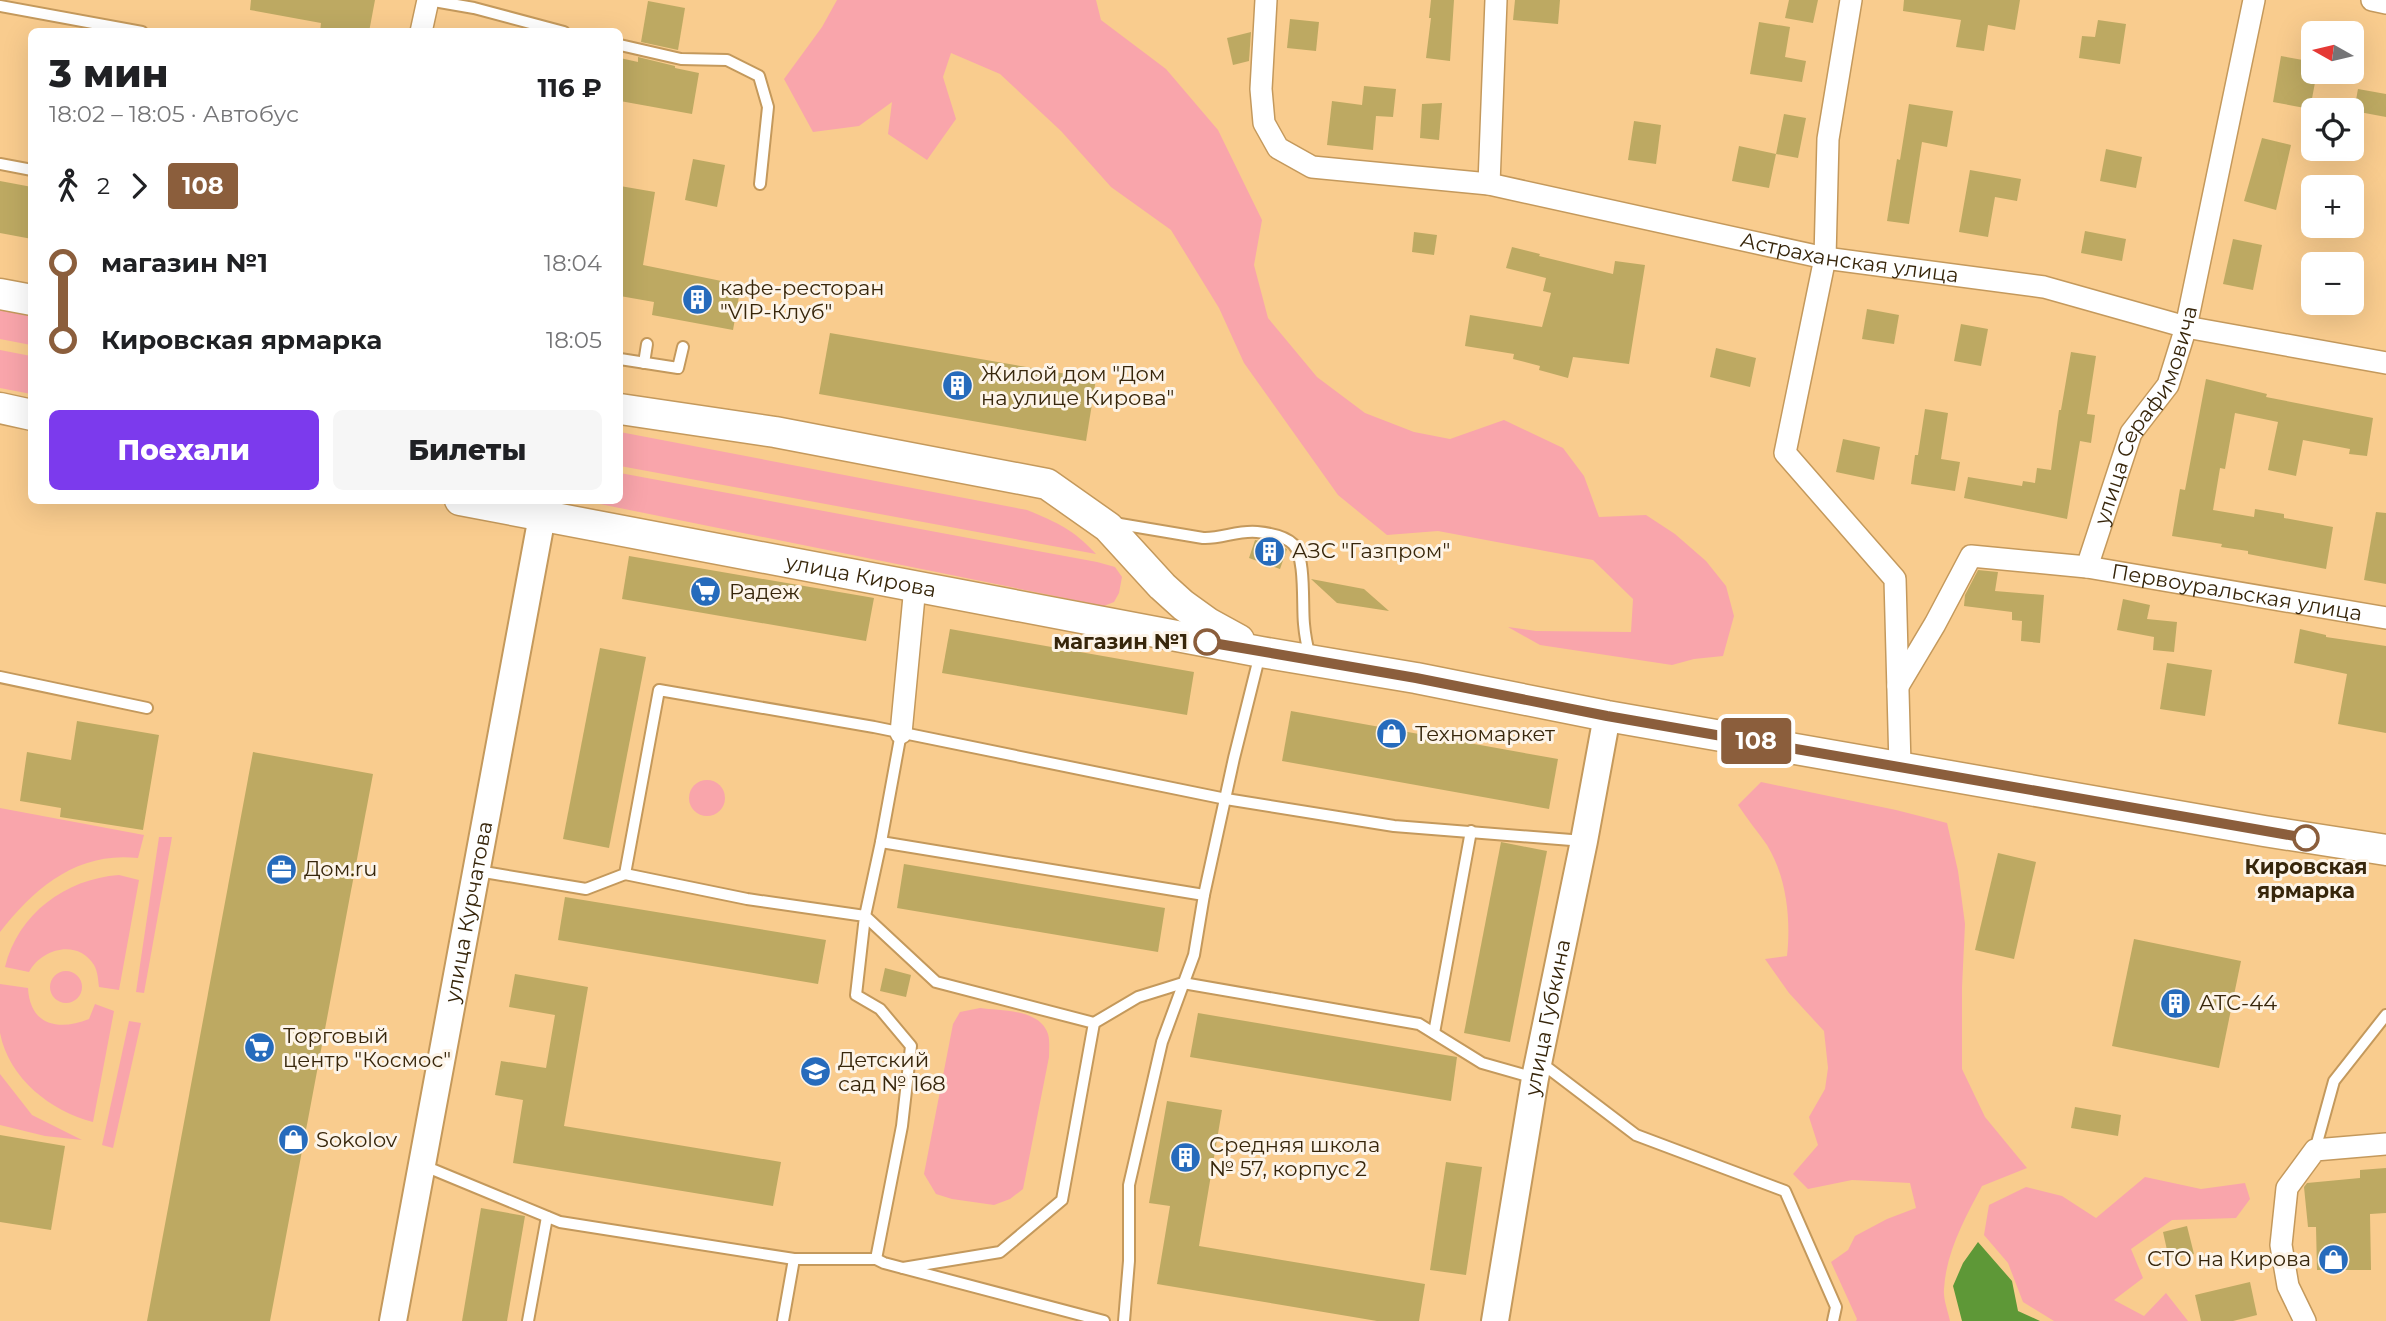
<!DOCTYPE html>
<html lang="ru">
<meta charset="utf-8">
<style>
:root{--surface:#fff;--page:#f6f6f6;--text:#202124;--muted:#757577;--accent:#7c3aed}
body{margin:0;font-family:Montserrat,sans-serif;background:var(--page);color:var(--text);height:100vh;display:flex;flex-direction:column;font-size:26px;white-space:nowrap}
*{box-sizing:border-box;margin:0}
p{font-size:23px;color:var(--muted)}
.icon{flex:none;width:38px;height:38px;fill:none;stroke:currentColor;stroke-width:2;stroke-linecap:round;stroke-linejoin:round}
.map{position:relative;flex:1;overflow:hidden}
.panel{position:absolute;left:28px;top:28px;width:595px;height:476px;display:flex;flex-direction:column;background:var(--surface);border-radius:10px;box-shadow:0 7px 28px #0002}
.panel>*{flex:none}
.badge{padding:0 14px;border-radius:5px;font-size:24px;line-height:46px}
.needle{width:46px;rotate:278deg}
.fabs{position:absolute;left:2301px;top:21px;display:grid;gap:14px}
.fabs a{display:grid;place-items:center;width:63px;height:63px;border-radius:10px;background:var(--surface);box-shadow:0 7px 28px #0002;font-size:35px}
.map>.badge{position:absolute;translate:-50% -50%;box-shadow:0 0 0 4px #fff}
.legs{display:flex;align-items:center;gap:10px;height:77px;padding:0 21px;font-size:23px}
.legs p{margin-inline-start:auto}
.headline{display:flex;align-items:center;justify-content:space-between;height:119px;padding:0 21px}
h1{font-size:38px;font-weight:800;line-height:52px}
.button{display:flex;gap:14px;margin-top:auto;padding:14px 21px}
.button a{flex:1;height:80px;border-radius:10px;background:var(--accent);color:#fff;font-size:28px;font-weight:800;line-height:80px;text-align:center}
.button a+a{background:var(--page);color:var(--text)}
ul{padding:0 21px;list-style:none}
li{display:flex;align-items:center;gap:24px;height:77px;font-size:26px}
li i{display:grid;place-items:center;width:10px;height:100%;margin:0 9px;background:currentColor}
li i::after{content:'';width:18px;height:18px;margin:-9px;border:5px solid;border-radius:50%;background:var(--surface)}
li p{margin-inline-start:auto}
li:first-child i{background:linear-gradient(#0000 50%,currentColor 0)}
li:last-child i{background:linear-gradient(currentColor 50%,#0000 0)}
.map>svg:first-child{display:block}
</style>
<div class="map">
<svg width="2386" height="1321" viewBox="0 0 2386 1321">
<rect width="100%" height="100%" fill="#f9cc8e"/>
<!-- green -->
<g fill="#f9a5ab">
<polygon points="837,0 1096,0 1101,20 1166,69 1218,130 1262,220 1254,265 1268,318 1317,377 1365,413 1414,432 1450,439 1504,420 1563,448 1584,476 1599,517 1646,515 1675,534 1706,561 1726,586 1734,616 1723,656 1694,659 1672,665 1540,645 1508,627 1536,631 1631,632 1633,599 1593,560 1438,531 1387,535 1338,495 1244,363 1219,308 1171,230 1111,187 1061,131 1000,74 951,53 943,77 956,119 927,160 888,134 892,102 859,126 813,132 784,79 822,27"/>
<polygon points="0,305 31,311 31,345 0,339"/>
<polygon points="0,350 31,356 31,394 0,388"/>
<path d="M620,432l407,78c31,13 46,19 69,44l-476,-88z"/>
<polygon points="620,473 1097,562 1115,567 1122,577 1119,593 1114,602 1104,606 585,501 620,500"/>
<circle cx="707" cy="798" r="18"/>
<path d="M1761,782l135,28 51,13 11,48 7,53 -3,63v82l23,48 42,51 -45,18c-17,32 -36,66 -38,103 -1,10 4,22 6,32h-94l1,-2 -26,-57 17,-12 7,-14 32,-17 29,-11 -6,-25 -58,-3 -44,9 -15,-15 25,-29 -9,-28 16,-28 3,-21 -4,-37 -35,-38 -24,-34 22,-3c4,-36 0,-78 -20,-111 -9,-13 -20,-26 -29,-40z"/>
<path d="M0,808l144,27 -6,23c-60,-7 -103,29 -138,74z"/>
<polygon points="159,837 172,837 144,993 136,992"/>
<path d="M119,875l20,5 -20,110 -20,-3c-1,-7 -1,-15 -5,-22 -16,-26 -52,-17 -65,7l-24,-5c13,-53 60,-88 114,-92z"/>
<circle cx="66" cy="987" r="16"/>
<path d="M0,984l28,4c2,38 31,43 61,31l6,-15 19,7 -21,111c-42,-11 -84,-43 -93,-89 0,-15 0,-33 0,-49z"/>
<path d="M980,1008c22,3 60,1 68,26 2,7 1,16 1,23l-26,132 -13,10 -16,6 -42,-6 -16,-5 -12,-20 29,-150 7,-12z"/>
<polygon points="129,1021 141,1023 113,1148 102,1145"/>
<polygon points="0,1074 32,1115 82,1140 45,1136 0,1125"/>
<polygon points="2145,1177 2201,1189 2245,1183 2250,1199 2236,1218 2172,1220 2131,1249 2143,1278 2114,1300 2144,1316 2166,1293 2188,1321 2054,1321 2023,1302 2008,1263 1984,1235 1989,1205 2026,1187 2062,1196 2096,1218"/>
</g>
<!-- water -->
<polygon fill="#5e9837" points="1978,1242 2012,1281 2018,1311 2040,1321 1962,1321 1953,1286 1963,1263"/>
<!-- building -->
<g fill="#bda962">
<polygon points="251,0 375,0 369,32 320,32 321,23 250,10"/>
<polygon points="1431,0 1454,0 1450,61 1426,58 1431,18 1429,18"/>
<polygon points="1515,0 1560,0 1558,24 1513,20"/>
<polygon points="1789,0 1818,0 1813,23 1785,18"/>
<polygon points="1904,0 2020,0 2015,30 1988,25 1984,51 1956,47 1961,20 1903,11"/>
<polygon points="648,1 685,8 678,50 641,42"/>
<polygon points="1290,19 1319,22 1316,51 1287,48"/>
<polygon points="2098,20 2126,24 2120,64 2079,58 2082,36 2095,37"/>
<polygon points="1759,22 1790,27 1785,57 1806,61 1802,82 1750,74"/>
<polygon points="1251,32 1249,61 1233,65 1227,38"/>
<polygon points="2281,56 2314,62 2314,72 2317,72 2310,109 2273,102"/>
<polygon points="638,57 675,66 675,68 699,73 692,114 620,101 620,58 638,62"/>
<polygon points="1364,86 1396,89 1393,117 1376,116 1373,150 1327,145 1332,101 1362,105"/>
<polygon points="2358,89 2386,94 2386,117 2354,111"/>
<polygon points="1442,103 1439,140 1420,138 1422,104"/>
<polygon points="1909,104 1953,111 1947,147 1922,142 1909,224 1887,221 1897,159 1900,160"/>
<polygon points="1784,114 1806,118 1798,158 1776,154"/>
<polygon points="1634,121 1661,125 1656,164 1628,160"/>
<polygon points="2262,138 2291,145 2276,210 2244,201"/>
<polygon points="1739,146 1776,154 1769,188 1732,181"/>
<polygon points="2106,149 2142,157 2136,188 2100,181"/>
<polygon points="693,159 725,165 717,207 685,200"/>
<polygon points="1970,170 2021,179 2017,201 1995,197 1988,237 1959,232"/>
<polygon points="0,181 32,187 32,239 0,233"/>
<polygon points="620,186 655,192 643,265 741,285 733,330 652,315 654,302 620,296"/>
<polygon points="2085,231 2126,239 2122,261 2081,253"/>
<polygon points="1414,232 1437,235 1434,255 1412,252"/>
<polygon points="2233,239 2262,245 2253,290 2223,284"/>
<polygon points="1512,247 1540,254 1539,256 1613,274 1615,261 1645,265 1629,364 1573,357 1568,378 1539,370 1540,366 1513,359 1514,354 1465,346 1470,315 1542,327 1551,293 1543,291 1546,278 1506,268"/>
<polygon points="1867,309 1899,315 1894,344 1862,339"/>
<polygon points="1961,324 1988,329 1981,366 1954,361"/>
<polygon points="830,333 1096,379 1086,441 819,394"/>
<polygon points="1716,348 1756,358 1750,387 1710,377"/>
<polygon points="2071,352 2096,356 2087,414 2095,415 2091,443 2080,441 2067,519 1964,498 1968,477 2022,486 2023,481 2035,483 2037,468 2051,470 2059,410 2061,410"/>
<polygon points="2206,379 2267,394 2266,397 2373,418 2367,456 2349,454 2350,449 2303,440 2296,476 2268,470 2278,422 2235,413 2225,469 2220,468 2213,510 2254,517 2255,509 2284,514 2284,518 2333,527 2326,569 2248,554 2248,551 2221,547 2222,544 2172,536 2180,489 2185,490"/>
<polygon points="1925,409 1948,413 1941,459 1960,462 1955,491 1911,484 1915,455 1918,455"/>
<polygon points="1843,439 1880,447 1874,480 1836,472"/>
<polygon points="2376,512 2386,513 2386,584 2364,580"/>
<polygon points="1255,540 1274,543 1287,549 1280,569 1249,558"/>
<polygon points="629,556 874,598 866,641 622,599"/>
<polygon points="1978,570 1998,572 1995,591 2044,595 2040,643 2021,641 2022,621 2012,620 2012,612 1964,606 1965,595"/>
<polygon points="1311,579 1364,589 1389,611 1337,603"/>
<polygon points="2123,599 2150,605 2147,619 2177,622 2174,652 2153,650 2154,637 2117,630"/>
<polygon points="950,629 1194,672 1187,715 942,673"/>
<polygon points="2300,629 2326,635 2326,637 2386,646 2386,733 2338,724 2347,674 2294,663"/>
<polygon points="600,648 646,657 609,848 563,839"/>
<polygon points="2167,663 2212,670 2205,716 2160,709"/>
<polygon points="1291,711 1558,759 1549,809 1282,761"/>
<polygon points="77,721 159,735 143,830 60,817 61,808 20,801 27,752 71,760"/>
<polygon points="253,752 373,774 270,1321 147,1321"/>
<polygon points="1501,842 1547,851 1510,1042 1464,1033"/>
<polygon points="1998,853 2036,862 2014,959 1975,950"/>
<polygon points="904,864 1165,908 1158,952 897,908"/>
<polygon points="565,897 826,940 818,984 558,940"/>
<polygon points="2134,939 2241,961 2219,1068 2112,1046"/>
<polygon points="885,968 911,975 906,997 880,991"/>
<polygon points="515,974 588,987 564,1126 781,1162 773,1206 513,1163 523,1100 495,1095 501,1061 546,1068 555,1015 509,1007"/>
<polygon points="1198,1013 1457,1057 1451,1101 1190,1057"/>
<polygon points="1167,1101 1222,1110 1199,1246 1425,1284 1419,1321 1377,1321 1157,1284 1170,1206 1149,1203"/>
<polygon points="2075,1107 2121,1115 2118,1136 2071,1128"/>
<polygon points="0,1135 65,1146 51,1230 0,1222"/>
<polygon points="1446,1162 1482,1167 1466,1275 1430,1270"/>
<polygon points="2386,1168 2386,1213 2370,1214 2371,1270 2317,1270 2316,1227 2308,1227 2304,1187 2307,1183 2360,1178 2360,1170"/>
<polygon points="481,1208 525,1216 507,1321 462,1321"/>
<polygon points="2187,1226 2194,1254 2169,1259 2163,1232"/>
<polygon points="2250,1282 2257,1315 2233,1321 2201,1321 2195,1295"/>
</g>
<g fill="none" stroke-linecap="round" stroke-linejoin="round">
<defs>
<g id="service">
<polyline points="428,0 474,8 564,32"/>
<polyline points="0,6 142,32"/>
<polyline points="620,45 681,59 727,60 759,76 768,107 760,184"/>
<polyline points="0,164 32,170"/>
<polyline points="620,359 678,368 683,347"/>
<polyline points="644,363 647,344"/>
<path d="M1114,523l89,15c18,1 35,-8 54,-6 11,1 28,4 36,12 13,12 9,62 11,80 1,12 3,22 6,33"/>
<polyline points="0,677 147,708"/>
<polyline points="901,733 881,842 865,916 936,982 1094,1023 1062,1200 1000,1252 903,1268"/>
<polyline points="881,842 1204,895"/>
<polyline points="478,871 586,889 625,874 659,690 874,727 1226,799 1394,826 1584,841"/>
<polyline points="625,874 747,899 865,916 856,995 880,1009 911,1046 902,1126 876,1259"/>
<polyline points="1094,1023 1138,997 1183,983 1419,1024 1482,1063 1535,1078"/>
<polyline points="1434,1033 1471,831"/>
<polyline points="1540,1062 1636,1135 1785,1191 1836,1307 1833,1321"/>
<polyline points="2315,1150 2334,1081 2386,1015"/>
<polyline points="422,1165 560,1222 794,1259 876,1259 884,1263 1104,1321"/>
<polyline points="528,1321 547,1217"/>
<polyline points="783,1321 794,1259"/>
<polyline points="1124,1321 1129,1261 1129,1185 1162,1042 1194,955 1204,895 1234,758 1260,654"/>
</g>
<g id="minor">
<path id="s1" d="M1266,0l-5,89 3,34 14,25 34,19 177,17 336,74 219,29 142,40 200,36"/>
<polyline points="1851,0 1828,139 1825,258 1785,453 1895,579 1900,766"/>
<polyline points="2372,0 2386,3"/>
<polyline points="421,32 428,0"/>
<polyline points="1489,184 1496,0"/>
<path id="s2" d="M2087,567l299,51"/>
<path id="s3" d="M1898,686l37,-62 36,-68 116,11 44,-134 37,-48 18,-58 68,-327"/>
<polyline points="901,733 915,586"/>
<polyline points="2305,1321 2288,1286 2281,1245 2287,1188 2315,1150 2386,1144"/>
</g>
<g id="tertiary">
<path id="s4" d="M393,1321l152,-821"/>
<path id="s5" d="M1495,1321l40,-243 49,-237 23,-125"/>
</g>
<g id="secondary">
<polyline points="0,294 32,300"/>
<polyline points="0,408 32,415"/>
<polyline points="620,409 775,432 1047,484 1108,527 1162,586 1183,605 1208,623 1239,640"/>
<path id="s6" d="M460,500l801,152 155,26 191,38 657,115 122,19"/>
</g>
</defs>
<!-- service casing -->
<use href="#service" stroke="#c4995c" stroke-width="14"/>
<!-- minor casing -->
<use href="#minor" stroke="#c4995c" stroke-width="24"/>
<!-- tertiary casing -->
<use href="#tertiary" stroke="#c4995c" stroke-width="30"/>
<!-- secondary casing -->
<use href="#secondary" stroke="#c4995c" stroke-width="33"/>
<!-- service -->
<use href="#service" stroke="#fff" stroke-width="10"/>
<!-- minor -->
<use href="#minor" stroke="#fff" stroke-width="21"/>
<!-- tertiary -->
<use href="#tertiary" stroke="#fff" stroke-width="26"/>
<!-- secondary -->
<use href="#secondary" stroke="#fff" stroke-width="30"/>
</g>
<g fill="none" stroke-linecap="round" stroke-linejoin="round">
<defs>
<polyline id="line-1" points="1207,642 1416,678 1607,716 2306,838"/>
</defs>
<!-- line-1 casing -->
<use href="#line-1" stroke="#fff" stroke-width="16"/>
<!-- line-1 -->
<use href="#line-1" stroke="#8b5e3c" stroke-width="10"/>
</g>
<!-- icons -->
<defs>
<symbol id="building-disc" viewBox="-11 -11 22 22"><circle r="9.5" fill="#266bbc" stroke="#fdf4e8"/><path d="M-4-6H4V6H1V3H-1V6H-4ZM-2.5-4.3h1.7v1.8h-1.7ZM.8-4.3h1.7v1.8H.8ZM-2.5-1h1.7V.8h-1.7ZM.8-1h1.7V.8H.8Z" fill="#fff"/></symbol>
<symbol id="supermarket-disc" viewBox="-11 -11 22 22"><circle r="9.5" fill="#266bbc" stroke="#fdf4e8"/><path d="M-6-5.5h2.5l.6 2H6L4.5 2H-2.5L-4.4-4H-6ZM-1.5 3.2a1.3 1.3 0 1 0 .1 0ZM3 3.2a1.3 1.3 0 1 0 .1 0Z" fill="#fff"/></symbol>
<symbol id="shop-disc" viewBox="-11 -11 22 22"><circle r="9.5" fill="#266bbc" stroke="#fdf4e8"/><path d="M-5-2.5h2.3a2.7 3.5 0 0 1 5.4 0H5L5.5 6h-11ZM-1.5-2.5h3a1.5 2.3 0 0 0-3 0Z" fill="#fff"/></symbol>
<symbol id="office-disc" viewBox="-11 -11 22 22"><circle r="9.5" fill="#266bbc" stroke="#fdf4e8"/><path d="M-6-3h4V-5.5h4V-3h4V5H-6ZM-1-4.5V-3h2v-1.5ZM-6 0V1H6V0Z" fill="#fff"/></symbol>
<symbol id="school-disc" viewBox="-11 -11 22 22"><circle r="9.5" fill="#266bbc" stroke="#fdf4e8"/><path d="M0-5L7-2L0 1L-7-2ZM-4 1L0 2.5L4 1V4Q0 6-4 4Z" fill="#fff"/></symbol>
</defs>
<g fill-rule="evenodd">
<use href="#building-disc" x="680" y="282" width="35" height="35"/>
<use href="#building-disc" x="940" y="368" width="35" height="35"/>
<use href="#building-disc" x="1252" y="534" width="35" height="35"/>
<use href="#supermarket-disc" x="688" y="574" width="35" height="35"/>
<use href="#shop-disc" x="1374" y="716" width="35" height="35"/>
<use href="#office-disc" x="264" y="852" width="35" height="35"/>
<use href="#building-disc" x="2158" y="986" width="35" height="35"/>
<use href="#supermarket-disc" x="242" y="1030" width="35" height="35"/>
<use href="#school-disc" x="798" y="1054" width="35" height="35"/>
<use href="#shop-disc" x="276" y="1122" width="35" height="35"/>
<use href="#building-disc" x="1168" y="1140" width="35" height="35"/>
<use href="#shop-disc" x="2316" y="1242" width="35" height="35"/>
</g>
<!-- markers -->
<g fill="#fff" stroke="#8b5e3c" stroke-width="3.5">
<circle cx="1207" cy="642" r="12"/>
<circle cx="2306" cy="838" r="12"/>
</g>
<g text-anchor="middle" stroke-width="6" stroke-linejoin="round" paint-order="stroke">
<!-- street labels -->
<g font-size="21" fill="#37260b" stroke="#fdf4e8">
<text dy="7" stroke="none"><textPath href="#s1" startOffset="737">Астраханская улица</textPath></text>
<text dy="7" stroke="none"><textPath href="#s3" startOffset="430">улица Серафимовича</textPath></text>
<text dy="7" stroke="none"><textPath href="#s6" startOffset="408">улица Кирова</textPath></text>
<text dy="7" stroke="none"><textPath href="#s2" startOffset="152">Первоуральская улица</textPath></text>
<text dy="7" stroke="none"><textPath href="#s4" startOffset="416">улица Курчатова</textPath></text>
<text dy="7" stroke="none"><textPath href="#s5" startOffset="308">улица Губкина</textPath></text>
</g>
<!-- poi labels -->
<g font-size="21" fill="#37260b" stroke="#fdf4e8" text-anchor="start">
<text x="720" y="295">кафе-ресторан<tspan x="720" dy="24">"VIP-Клуб"</tspan></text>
<text x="981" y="381">Жилой дом "Дом<tspan x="981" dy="24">на улице Кирова"</tspan></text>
<text x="1292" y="558">АЗС "Газпром"</text>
<text x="729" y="599">Радеж</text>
<text x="1415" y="741">Техномаркет</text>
<text x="304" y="876">Дом.ru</text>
<text x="2199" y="1010">АТС-44</text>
<text x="283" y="1043">Торговый<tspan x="283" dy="24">центр "Космос"</tspan></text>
<text x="838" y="1067">Детский<tspan x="838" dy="24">сад № 168</tspan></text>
<text x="316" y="1147">Sokolov</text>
<text x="1209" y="1152">Средняя школа<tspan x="1209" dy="24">№ 57, корпус 2</tspan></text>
<text x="2311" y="1266" text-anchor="end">СТО на Кирова</text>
</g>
<!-- stop labels -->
<g font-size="21" font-weight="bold" fill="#37260b" stroke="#fdf4e8" text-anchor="end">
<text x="1188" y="649">магазин №1</text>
<text x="2306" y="874" text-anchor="middle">Кировская<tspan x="2306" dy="24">ярмарка</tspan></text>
</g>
</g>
</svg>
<div class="fabs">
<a><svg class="needle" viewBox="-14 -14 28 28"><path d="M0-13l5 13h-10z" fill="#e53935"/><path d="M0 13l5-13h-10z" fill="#757577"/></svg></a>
<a><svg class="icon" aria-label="locate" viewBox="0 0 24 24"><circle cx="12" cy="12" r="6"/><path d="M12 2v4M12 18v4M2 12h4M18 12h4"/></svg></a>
<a>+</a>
<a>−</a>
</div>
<b class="badge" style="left:1756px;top:741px;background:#8b5e3c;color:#fff">108</b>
<section class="panel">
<div class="headline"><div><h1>3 мин</h1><p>18:02 – 18:05 · Автобус</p></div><b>116 ₽</b></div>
<div class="legs"><svg class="icon" aria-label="walk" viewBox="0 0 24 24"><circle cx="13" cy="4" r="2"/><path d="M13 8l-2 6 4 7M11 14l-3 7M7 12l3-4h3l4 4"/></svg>2<svg class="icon" aria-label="forward" viewBox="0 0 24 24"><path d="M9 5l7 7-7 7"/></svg><b class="badge" style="background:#8b5e3c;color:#fff">108</b></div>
<ul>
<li><i style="color:#8b5e3c"></i><b>магазин №1</b><p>18:04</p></li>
<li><i style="color:#8b5e3c"></i><b>Кировская ярмарка</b><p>18:05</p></li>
</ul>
<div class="button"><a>Поехали</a><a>Билеты</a></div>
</section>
</div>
